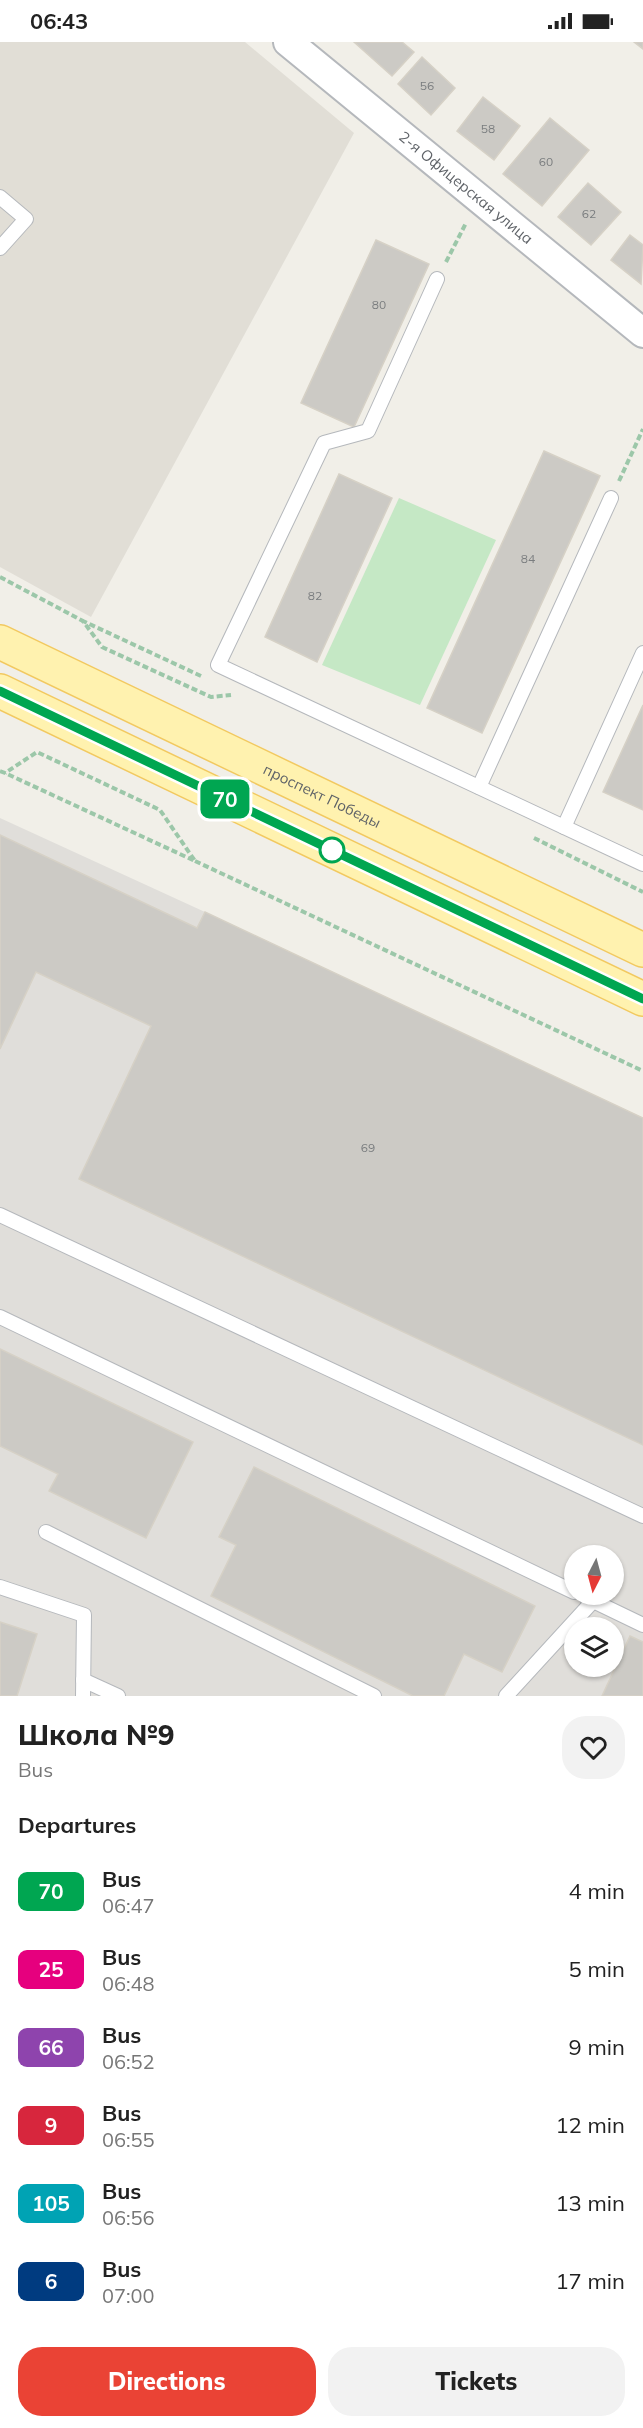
<!DOCTYPE html>
<meta charset="utf-8">
<style>
:root{--surface:#fff;--page:#f2f2f2;--text:#222;--muted:#767676;--accent:#ea4335}
body{margin:0;font-family:Mulish,sans-serif;background:var(--page);color:var(--text);height:100vh;display:flex;flex-direction:column;font-size:22px;white-space:nowrap}
*{box-sizing:border-box;margin:0}
p{font-size:20px;color:var(--muted)}
.icon{flex:none;width:33px;height:33px;fill:none;stroke:currentColor;stroke-width:2;stroke-linecap:round;stroke-linejoin:round}
.map{position:relative;height:1654px;overflow:hidden}
.drawer{display:flex;flex-direction:column;background:var(--surface);flex:1}
.drawer>*{flex:none}
.badge{padding:0 12px;border-radius:9px;font-size:21px;line-height:39px}
.needle{width:39px;rotate:186deg}
.tools{position:absolute;left:564px;top:1503px;display:grid;gap:12px}
.tools a{display:grid;place-items:center;width:60px;height:60px;border-radius:50%;background:var(--surface);box-shadow:0 2px 4px #0004;font-size:30px}
.map>.badge{position:absolute;translate:-50% -50%;box-shadow:0 0 0 3px #fff}
h2{padding:0 18px;font-size:22px;line-height:54px}
.round{display:grid;place-items:center;flex:none;width:63px;height:63px;border-radius:24px;background:var(--page)}
.headline{display:flex;align-items:center;justify-content:space-between;height:102px;padding:0 18px}
h1{font-size:28px;font-weight:800;line-height:45px}
.cta{display:flex;gap:12px;margin-top:auto;padding:12px 18px}
.cta a{flex:1;height:69px;border-radius:24px;background:var(--accent);color:#fff;font-size:24px;font-weight:800;line-height:69px;text-align:center}
.cta a+a{background:var(--page);color:var(--text)}
ul{padding:0;list-style:none}
li{display:flex;align-items:center;gap:18px;height:78px;padding:0 18px}
li div{flex:1}
li b{display:block;font-size:22px}
li em{font-style:normal}
li .badge{min-width:66px;font-weight:700;text-align:center}
.status{display:flex;justify-content:space-between;align-items:center;height:42px;padding:0 30px;background:var(--surface);direction:ltr}
.status svg{height:16px;fill:currentColor}
.map>svg:first-child{display:block}
</style>
<div class="status"><b>06:43</b><svg viewBox="0 0 49 12"><path d="M0 12V9h3v3zM5 12V6h3v6zM10 12V3h3v9zM15 12V0h3v12zM26 1h20v11H26zM47 4h2v5h-2z"/></svg></div>
<div class="map">
<svg width="643" height="1654" viewBox="0 0 643 1654">
<rect width="100%" height="100%" fill="#f1efe8"/>
<!-- industrial -->
<path fill="#e0deda" fill-rule="evenodd" d="M0,776l205,94 438,206v578h-643zM574,1514h40v38h-40zM574,1586h40v38h-40z"/>
<!-- education -->
<polygon fill="#e1ded6" points="0,0 245,0 354,91 91,575 0,525"/>
<!-- green -->
<polygon fill="#c5e8c5" points="399,456 496,498 420,663 322,623"/>
<!-- building -->
<g fill="#cccac5" stroke="#d6d1c6" stroke-width="1.5">
<polygon points="354,0 402,0 414,10 392,34"/>
<polygon points="634,0 643,0 643,7"/>
<polygon points="422,15 455,46 431,73 398,42"/>
<polygon points="483,55 520,84 494,118 457,89"/>
<polygon points="550,76 589,108 542,164 503,132"/>
<polygon points="588,141 621,170 591,203 558,175"/>
<polygon points="630,193 643,203 641,242 611,218"/>
<polygon points="376,198 429,222 354,385 301,361"/>
<polygon points="544,409 600,434 482,691 427,666"/>
<polygon points="339,432 392,456 317,620 265,595"/>
<polygon points="643,663 643,768 603,750"/>
<polygon points="0,793 197,886 205,870 643,1076 643,1403 79,1137 151,984 36,930 0,1007"/>
<polygon points="0,1307 193,1400 146,1496 49,1449 58,1432 0,1404"/>
<polygon points="254,1425 535,1564 502,1630 464,1612 444,1654 413,1654 211,1554 236,1503 219,1495"/>
<polygon points="0,1580 37,1592 17,1654 0,1654"/>
<polygon points="630,1594 643,1600 643,1654 602,1654"/>
</g>
<g fill="none" stroke-linecap="round" stroke-linejoin="round">
<defs>
<g id="service">
<polyline points="0,155 26,177 0,206"/>
<polyline points="437,237 368,389 324,401 218,623 643,822"/>
<polyline points="479,745 611,456"/>
<polyline points="564,785 643,611"/>
<polyline points="0,1173 643,1474"/>
<polyline points="0,1275 574,1550"/>
<polyline points="46,1490 374,1654"/>
<polyline points="0,1545 84,1573 83,1654"/>
<polyline points="587,1556 643,1583"/>
<polyline points="83,1638 118,1654"/>
<polyline points="506,1654 593,1559"/>
</g>
<g id="minor">
<path id="s1" d="M288,0l355,291"/>
</g>
<g id="primary">
<path id="s2" d="M0,600l643,308"/>
<polyline points="0,649 643,957"/>
</g>
</defs>
<!-- service casing -->
<use href="#service" stroke="#b5b8bc" stroke-width="16"/>
<!-- minor casing -->
<use href="#minor" stroke="#b5b8bc" stroke-width="32"/>
<!-- primary casing -->
<use href="#primary" stroke="#f2c960" stroke-width="36"/>
<!-- path -->
<g stroke="#9cc7a9" stroke-width="4" stroke-dasharray="6 3" stroke-linecap="butt">
<polyline points="446,220 466,181"/>
<polyline points="619,439 643,387"/>
<polyline points="0,535 83,579"/>
<polyline points="201,634 83,579 102,605 211,655 231,653"/>
<polyline points="0,729 5,731 195,819 160,768 37,710 5,731"/>
<polyline points="534,796 643,850"/>
<polyline points="195,819 643,1029"/>
</g>
<!-- service -->
<use href="#service" stroke="#fff" stroke-width="14"/>
<!-- minor -->
<use href="#minor" stroke="#fff" stroke-width="28"/>
<!-- primary -->
<use href="#primary" stroke="#fff2af" stroke-width="33"/>
</g>
<g fill="none" stroke-linecap="round" stroke-linejoin="round">
<defs>
<polyline id="line" points="0,649 643,957"/>
</defs>
<!-- line casing -->
<use href="#line" stroke="#fff" stroke-width="14"/>
<!-- line -->
<use href="#line" stroke="#00a651" stroke-width="9"/>
</g>
<!-- markers -->
<circle fill="#fff" stroke="#00a651" stroke-width="3" cx="332" cy="808" r="12"/>
<g text-anchor="middle" stroke-width="4.5" stroke-linejoin="round" paint-order="stroke">
<!-- number labels -->
<g font-size="12" fill="#7a7d7f">
<text x="427" y="48">56</text>
<text x="488" y="91">58</text>
<text x="546" y="124">60</text>
<text x="589" y="176">62</text>
<text x="379" y="267">80</text>
<text x="528" y="521">84</text>
<text x="315" y="558">82</text>
<text x="368" y="1110">69</text>
</g>
<!-- street labels -->
<g font-size="15" fill="#5f6368" stroke="#fff">
<text dy="5" stroke="none"><textPath href="#s1" startOffset="230">2-я Офицерская улица</textPath></text>
<text dy="5" stroke="none"><textPath href="#s2" startOffset="357">проспект Победы</textPath></text>
</g>
</g>
</svg>
<div class="tools">
<a><svg class="needle" viewBox="-14 -14 28 28"><path d="M0-13l5 13h-10z" fill="#e53935"/><path d="M0 13l5-13h-10z" fill="#767676"/></svg></a>
<a><svg class="icon" aria-label="layers" viewBox="0 0 24 24"><path d="M12 4l9 5-9 5-9-5zM3 14l9 5 9-5"/></svg></a>
</div>
<b class="badge" style="left:225px;top:757px;background:#00a651;color:#fff">70</b>
</div>
<section class="drawer">
<div class="headline"><div><h1>Школа №9</h1><p>Bus</p></div><a class="round"><svg class="icon" aria-label="heart" viewBox="0 0 24 24"><path d="M12 20l-8-8c-3-5 5-10 8-4 3-6 11-1 8 4z"/></svg></a></div>
<h2>Departures</h2>
<ul>
<li><span class="badge" style="background:#00a651;color:#fff">70</span><div><b>Bus</b><p>06:47</p></div><em>4 min</em></li>
<li><span class="badge" style="background:#e6007e;color:#fff">25</span><div><b>Bus</b><p>06:48</p></div><em>5 min</em></li>
<li><span class="badge" style="background:#8e44ad;color:#fff">66</span><div><b>Bus</b><p>06:52</p></div><em>9 min</em></li>
<li><span class="badge" style="background:#d7263d;color:#fff">9</span><div><b>Bus</b><p>06:55</p></div><em>12 min</em></li>
<li><span class="badge" style="background:#00a3b4;color:#fff">105</span><div><b>Bus</b><p>06:56</p></div><em>13 min</em></li>
<li><span class="badge" style="background:#003b80;color:#fff">6</span><div><b>Bus</b><p>07:00</p></div><em>17 min</em></li>
</ul>
<div class="cta"><a>Directions</a><a>Tickets</a></div>
</section>
